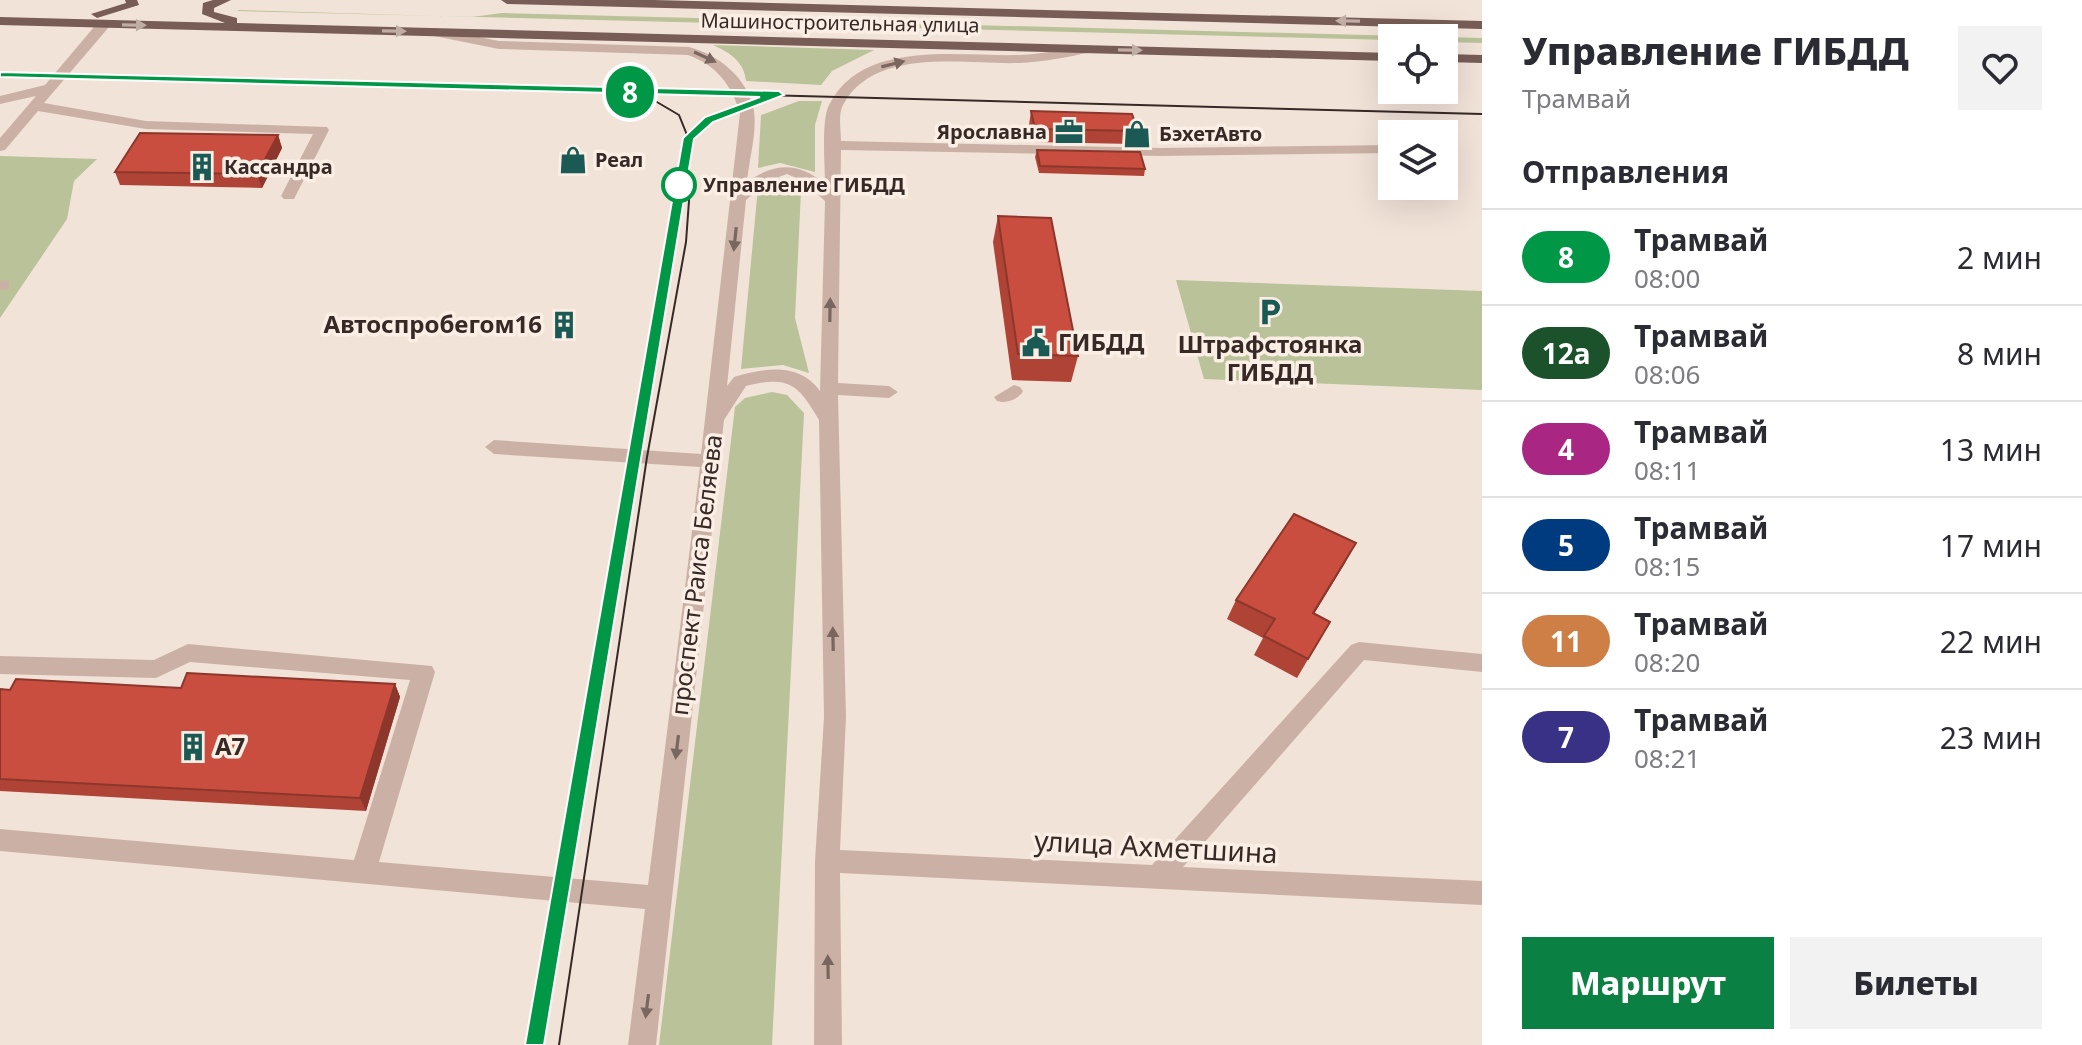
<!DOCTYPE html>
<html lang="ru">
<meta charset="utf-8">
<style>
:root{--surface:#fff;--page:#f2f2f3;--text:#2b2b33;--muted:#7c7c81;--line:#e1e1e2;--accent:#0b8043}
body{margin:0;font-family:"Noto Sans",sans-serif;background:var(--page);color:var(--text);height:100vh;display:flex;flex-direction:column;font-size:30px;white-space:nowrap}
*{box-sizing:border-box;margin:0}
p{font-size:26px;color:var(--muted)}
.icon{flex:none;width:44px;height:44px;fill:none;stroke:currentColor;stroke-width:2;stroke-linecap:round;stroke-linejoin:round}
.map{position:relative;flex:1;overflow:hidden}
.details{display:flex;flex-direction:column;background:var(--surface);width:600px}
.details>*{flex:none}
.badge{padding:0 16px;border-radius:26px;font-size:28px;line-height:52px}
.tools{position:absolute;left:1378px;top:24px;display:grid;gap:16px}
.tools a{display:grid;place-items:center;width:80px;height:80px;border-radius:0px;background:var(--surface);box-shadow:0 8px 32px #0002;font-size:40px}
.map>.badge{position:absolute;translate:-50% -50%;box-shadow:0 0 0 4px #fff}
h2{padding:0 40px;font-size:30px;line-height:72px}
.round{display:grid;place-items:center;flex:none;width:84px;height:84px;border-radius:0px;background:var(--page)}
.headline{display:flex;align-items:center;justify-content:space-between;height:136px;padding:0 40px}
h1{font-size:38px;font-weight:800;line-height:60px}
.primary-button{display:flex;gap:16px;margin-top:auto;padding:16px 40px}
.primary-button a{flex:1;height:92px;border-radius:0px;background:var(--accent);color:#fff;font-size:32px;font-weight:800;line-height:92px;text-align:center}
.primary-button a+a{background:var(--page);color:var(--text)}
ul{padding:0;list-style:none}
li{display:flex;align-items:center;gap:24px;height:96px;padding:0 40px;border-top:2px solid var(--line)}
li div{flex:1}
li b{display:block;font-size:30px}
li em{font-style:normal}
li .badge{min-width:88px;font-weight:700;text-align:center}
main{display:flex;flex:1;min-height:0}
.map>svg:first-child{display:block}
</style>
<main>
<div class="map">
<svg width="1482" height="1045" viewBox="0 0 1482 1045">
<rect width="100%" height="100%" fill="#f2e3d9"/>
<!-- green -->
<g fill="#b9c298">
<polygon points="238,10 472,17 502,13 1482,38 1482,43 1444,42 1444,38 1392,40 238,11"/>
<path d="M713,45l161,5 -42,21 -11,14 -75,-4c-2,-20 -16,-28 -33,-36z"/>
<polygon points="799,101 822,101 815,125 815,172 780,163 758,168 761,115"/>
<polygon points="0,156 97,159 74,181 67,219 0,318"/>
<polygon points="773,177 794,180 801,191 795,318 809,373 783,365 741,369 758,187"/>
<polygon points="1176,280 1482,291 1482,390 1204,379"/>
<polygon points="772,392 787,395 804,413 772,1045 659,1045 735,407 745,398"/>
</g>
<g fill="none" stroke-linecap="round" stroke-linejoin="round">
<!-- minor -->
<g fill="#cbb1a5" fill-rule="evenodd">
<polygon points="104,20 110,24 109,27 44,103 146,121 327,127 329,130 294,199 284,199 281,196 313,134 146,129 38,111 5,150 0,151 0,138 36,96 0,104 0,96 45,85 99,21"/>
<path d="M434,28l65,13 190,6c30,8 59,31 65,64 3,22 -5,49 -7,71 28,-20 52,-20 78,2 0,-19 -4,-64 4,-79 34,-67 130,-48 191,-50 23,-1 45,-6 67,-10l5,1v6c-24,5 -49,10 -73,11 -54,2 -144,-17 -176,42 -5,9 -2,25 -2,36l319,7 232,-3v8l-232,3 -319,-6 -3,233 51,3 9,6 -9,6 -51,-3 8,322 -6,133 312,15 199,-220 8,-3 123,12v18l-118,-12 -181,207 299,14v24l-642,-32 2,172h-28l1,-184 9,-144 -5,-297c-22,-37 -30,-44 -73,-34l-22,34 -68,625h-28l17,-136 -645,-58v-22l354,31 56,-180 -220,-18 -34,16 -156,-4v-18l154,4 34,-16 244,22 3,6 -56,190 269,23 52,-418 -206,-13 -9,-7 9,-7 207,14 39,-341c-9,-29 -24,-48 -52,-58l-189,-6 -70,-14 -1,-3zM787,174l16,7 22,20 -5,190c-21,-29 -56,-23 -86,-14l-7,9 19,-186 24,-20z"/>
<polygon points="0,280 9,281 9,289 0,290"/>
<path d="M1014,385l6,2 3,4c-5,9 -17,13 -26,10l-3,-4z"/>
</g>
<!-- major -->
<g fill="#785d57" fill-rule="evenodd">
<polygon points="125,0 137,0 139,5 97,18 91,14 126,3"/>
<polygon points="213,0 231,0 214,8 214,12 237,18 237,23 1392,53 1392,61 0,25 0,17 225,23 202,14 203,3"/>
<polygon points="501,0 654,0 1482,21 1482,29 507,4"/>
<polygon points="1444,54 1482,55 1482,63 1444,62"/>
</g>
<!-- tram -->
<g stroke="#362926" stroke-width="2">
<polyline points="0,75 1482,114"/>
<polyline points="645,95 679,115 691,145"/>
<polyline points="536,1045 689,138 709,119 764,99"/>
<polyline points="559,1045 647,457 686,242 690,187"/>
</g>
</g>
<!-- wall -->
<g fill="#ae4336">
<polygon points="1031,111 1138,131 1134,144 1032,142 1029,125"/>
<polygon points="278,135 282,148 262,188 120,185 115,172"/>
<polygon points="1037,150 1145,169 1144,176 1039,173 1035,157"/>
<polygon points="998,216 1078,356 1071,382 1012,380 993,242"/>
<polygon points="1345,563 1314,614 1330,622 1297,678 1254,655 1263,638 1227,619 1236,600"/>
<polygon points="395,684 400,697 366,811 0,791 0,689 181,688"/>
</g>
<!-- shaded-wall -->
<g fill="#8d372c">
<polygon points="278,135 282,148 262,188 257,174"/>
<polygon points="1356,543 1345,563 1302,633 1313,613"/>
<polygon points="395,684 400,697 366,811 360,798"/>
</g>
<!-- building -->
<g fill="#ca4e3f" stroke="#8d372c" stroke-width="2">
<polygon points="1031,111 1132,114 1138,131 1035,129"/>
<polygon points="140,133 278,135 257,174 115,172"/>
<polygon points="1037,150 1140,152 1145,169 1040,166"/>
<polygon points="998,216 1051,218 1078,356 1018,354"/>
<polygon points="1294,514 1356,543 1313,613 1330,622 1308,659 1264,636 1275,619 1236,600"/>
<polygon points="187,673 395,684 360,798 0,779 0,689 10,690 16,679 181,688"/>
</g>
<!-- one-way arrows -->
<defs><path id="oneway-solid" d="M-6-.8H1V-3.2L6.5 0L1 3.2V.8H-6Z" transform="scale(2)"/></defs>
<g fill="#c0ada5">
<use href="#oneway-solid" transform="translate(1348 21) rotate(-179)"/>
<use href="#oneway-solid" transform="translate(134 25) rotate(1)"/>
<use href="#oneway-solid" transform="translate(394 31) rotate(1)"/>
<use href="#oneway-solid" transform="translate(1130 50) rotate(1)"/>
</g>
<g fill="#79665f">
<use href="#oneway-solid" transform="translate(705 57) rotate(25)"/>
<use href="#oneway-solid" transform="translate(893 64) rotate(-14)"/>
<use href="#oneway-solid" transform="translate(735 239) rotate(96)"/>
<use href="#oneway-solid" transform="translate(830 310) rotate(-89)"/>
<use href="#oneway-solid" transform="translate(833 639) rotate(-91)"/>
<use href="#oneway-solid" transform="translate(677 747) rotate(97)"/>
<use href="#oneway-solid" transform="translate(828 967) rotate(-91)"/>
<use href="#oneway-solid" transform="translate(647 1006) rotate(97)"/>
</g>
<!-- line -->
<polygon fill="#009746" stroke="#fff" stroke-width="2" points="0,72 779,91 784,95 713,122 694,139 544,1045 525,1045 683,138 705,117 760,97 0,77"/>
<!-- icons -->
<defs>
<symbol id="office-bare" viewBox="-9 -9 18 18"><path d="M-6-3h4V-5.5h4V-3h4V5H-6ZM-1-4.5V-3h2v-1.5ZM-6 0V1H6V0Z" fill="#1a5954" stroke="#faeee5" stroke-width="2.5" paint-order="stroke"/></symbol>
<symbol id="shop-bare" viewBox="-9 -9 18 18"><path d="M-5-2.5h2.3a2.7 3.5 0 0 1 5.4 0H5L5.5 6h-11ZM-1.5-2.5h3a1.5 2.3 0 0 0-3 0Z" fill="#1a5954" stroke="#faeee5" stroke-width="2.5" paint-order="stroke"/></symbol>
<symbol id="building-bare" viewBox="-9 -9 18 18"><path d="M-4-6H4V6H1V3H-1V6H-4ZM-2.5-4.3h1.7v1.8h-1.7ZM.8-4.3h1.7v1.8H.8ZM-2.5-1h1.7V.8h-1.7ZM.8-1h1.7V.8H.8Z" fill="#1a5954" stroke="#faeee5" stroke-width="2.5" paint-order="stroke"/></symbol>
<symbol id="parking-bare" viewBox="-9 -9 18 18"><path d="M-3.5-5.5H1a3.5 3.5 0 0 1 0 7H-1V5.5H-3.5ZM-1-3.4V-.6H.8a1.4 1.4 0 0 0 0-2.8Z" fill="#1a5954" stroke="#faeee5" stroke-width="2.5" paint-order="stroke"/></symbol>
<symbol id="civic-bare" viewBox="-9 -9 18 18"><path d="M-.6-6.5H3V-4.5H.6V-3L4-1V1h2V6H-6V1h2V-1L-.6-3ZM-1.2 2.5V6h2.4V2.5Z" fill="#1a5954" stroke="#faeee5" stroke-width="2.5" paint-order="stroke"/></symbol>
</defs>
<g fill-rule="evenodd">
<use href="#office-bare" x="1049" y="112" width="40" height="40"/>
<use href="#shop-bare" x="1117" y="114" width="40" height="40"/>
<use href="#shop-bare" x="553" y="140" width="40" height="40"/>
<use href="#building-bare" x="182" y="147" width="40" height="40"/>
<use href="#parking-bare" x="1250" y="292" width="40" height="40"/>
<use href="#building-bare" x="544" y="305" width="40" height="40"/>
<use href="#civic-bare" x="1016" y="323" width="40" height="40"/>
<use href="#building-bare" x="173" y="727" width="40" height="40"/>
</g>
<!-- markers -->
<circle fill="#fff" stroke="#009746" stroke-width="4" cx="679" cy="185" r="16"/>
<g text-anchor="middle" stroke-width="7" stroke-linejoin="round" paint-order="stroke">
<!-- far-street labels -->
<g font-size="20" fill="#362926" stroke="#faeee5">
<text transform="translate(840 23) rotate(1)" y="7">Машиностроительная улица</text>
</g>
<!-- far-poi labels -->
<g font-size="20" font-weight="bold" fill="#362926" stroke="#faeee5" text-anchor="start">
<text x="1047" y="139" text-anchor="end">Ярославна</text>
<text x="1159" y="141">БэхетАвто</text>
<text x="595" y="167">Реал</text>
<text x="224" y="174">Кассандра</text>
</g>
<!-- far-stop labels -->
<g font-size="20" font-weight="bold" fill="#362926" stroke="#faeee5" text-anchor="start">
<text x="703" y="192">Управление ГИБДД</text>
</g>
<!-- poi labels -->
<g font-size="24" font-weight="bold" fill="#362926" stroke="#faeee5" text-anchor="start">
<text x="542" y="333" text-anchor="end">Автоспробегом16</text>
<text x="1058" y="351">ГИБДД</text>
<text x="1270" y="353" text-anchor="middle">Штрафстоянка<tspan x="1270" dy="28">ГИБДД</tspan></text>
<text x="215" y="755">А7</text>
</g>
<!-- street labels -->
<g font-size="24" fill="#362926" stroke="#faeee5">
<text transform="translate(697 575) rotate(-83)" y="8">проспект Раиса Беляева</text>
</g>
<!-- near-street labels -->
<g font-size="28" fill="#362926" stroke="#faeee5">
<text transform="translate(1156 847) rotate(3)" y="10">улица Ахметшина</text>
</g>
</g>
</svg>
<div class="tools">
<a><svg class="icon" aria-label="locate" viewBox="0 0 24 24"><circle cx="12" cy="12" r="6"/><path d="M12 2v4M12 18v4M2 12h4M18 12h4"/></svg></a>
<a><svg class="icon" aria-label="layers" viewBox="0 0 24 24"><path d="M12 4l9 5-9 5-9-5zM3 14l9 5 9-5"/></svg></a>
</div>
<b class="badge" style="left:630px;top:92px;background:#009746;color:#fff">8</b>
</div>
<section class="details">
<div class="headline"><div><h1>Управление ГИБДД</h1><p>Трамвай</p></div><a class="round"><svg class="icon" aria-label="heart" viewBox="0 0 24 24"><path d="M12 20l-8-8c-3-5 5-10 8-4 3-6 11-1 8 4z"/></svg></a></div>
<h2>Отправления</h2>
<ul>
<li><span class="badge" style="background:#009746;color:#fff">8</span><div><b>Трамвай</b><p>08:00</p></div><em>2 мин</em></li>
<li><span class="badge" style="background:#1b522b;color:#fff">12а</span><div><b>Трамвай</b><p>08:06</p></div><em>8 мин</em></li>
<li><span class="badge" style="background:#a92683;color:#fff">4</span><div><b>Трамвай</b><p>08:11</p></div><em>13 мин</em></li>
<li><span class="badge" style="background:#003b80;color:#fff">5</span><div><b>Трамвай</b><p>08:15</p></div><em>17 мин</em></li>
<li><span class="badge" style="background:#ce7f46;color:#fff">11</span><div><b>Трамвай</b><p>08:20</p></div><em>22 мин</em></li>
<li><span class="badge" style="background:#393186;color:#fff">7</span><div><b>Трамвай</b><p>08:21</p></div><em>23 мин</em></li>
</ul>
<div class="primary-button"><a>Маршрут</a><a>Билеты</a></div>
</section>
</main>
